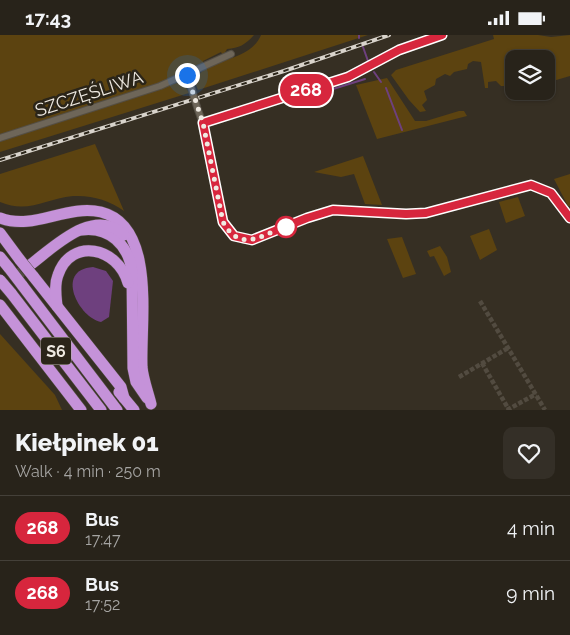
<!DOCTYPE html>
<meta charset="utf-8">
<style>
:root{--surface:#28231a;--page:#342f27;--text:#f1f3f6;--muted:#a5a4a2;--line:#444039}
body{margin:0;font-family:Raleway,sans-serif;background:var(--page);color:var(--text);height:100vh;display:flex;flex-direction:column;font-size:19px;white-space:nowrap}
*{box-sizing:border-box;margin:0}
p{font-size:16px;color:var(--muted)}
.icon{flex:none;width:28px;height:28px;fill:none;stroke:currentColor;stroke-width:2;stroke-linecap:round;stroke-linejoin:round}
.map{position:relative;height:375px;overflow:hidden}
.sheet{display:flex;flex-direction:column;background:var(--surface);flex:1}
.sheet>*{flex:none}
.badge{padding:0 10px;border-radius:16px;font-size:18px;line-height:32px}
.tools{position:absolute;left:505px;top:15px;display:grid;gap:10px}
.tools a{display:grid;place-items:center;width:50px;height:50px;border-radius:10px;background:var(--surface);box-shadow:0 1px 4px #0004,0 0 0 1px var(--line);font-size:25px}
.you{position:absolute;width:25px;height:25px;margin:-12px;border:4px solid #fff;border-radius:50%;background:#1a73e8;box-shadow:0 0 0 8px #1a73e833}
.map>.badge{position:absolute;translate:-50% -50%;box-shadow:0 0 0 2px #fff}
.round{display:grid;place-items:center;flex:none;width:52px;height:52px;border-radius:10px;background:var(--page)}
.headline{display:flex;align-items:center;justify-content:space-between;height:85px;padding:0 15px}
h1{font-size:24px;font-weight:800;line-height:38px}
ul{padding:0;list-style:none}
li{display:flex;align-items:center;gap:15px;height:65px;padding:0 15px;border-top:1px solid var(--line)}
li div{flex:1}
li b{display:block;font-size:19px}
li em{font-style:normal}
li .badge{min-width:55px;font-weight:700;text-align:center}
.status{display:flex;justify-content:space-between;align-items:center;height:35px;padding:0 25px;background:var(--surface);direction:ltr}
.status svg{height:14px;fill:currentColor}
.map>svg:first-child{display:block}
</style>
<div class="status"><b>17:43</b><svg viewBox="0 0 49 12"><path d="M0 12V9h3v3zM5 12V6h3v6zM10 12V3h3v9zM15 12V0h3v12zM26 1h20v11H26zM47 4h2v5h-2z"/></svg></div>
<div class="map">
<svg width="570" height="375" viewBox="0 0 570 375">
<rect width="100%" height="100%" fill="#362f23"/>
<!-- green -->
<g fill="#5c4310">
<path d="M0,0h254c-9,10 -15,13 -27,14l-4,7 -2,-4 -18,9 2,4 -39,17 -166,53z"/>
<path d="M261,0h107l-170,55 -3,-8c8,-25 54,-18 66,-47z"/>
<polygon points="493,0 538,0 551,2 570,0 570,41 546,48 546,24 514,24 514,51 501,51 496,46 488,47 488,53 485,53 481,27 473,26 468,29 467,34 454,37 450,41 445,39 436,44 435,50 424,56 427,65 422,70 426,76 420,77 409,65 391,40 396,35 494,4"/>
<polygon points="387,43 415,86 426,86 459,76 464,76 467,81 377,104 356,50"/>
<polygon points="176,48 184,49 189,58 0,117 0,105"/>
<path d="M95,109l29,67c-15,-11 -32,-16 -51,-15 -28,3 -45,18 -73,6v-28z"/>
<polygon points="363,121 382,170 365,169 354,139 341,142 314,137"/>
<polygon points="570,139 570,171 568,171 554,144"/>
<polygon points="518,162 525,181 506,188 499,167"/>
<polygon points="489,194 497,215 480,225 470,201"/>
<polygon points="402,202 416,239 403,243 387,204"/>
<polygon points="440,211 447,222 451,237 444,241 434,221 430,222 427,216"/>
<polygon points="0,299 55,360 62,375 0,375"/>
</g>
<!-- water -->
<path fill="#6e407e" d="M93,232l13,4 7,10 -4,36 -8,5c-22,-4 -47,-52 -8,-55z"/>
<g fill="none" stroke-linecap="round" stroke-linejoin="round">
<!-- stream -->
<g stroke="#6e407e" stroke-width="2">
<polyline points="359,0 359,3"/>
<polyline points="363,12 368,26"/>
<polyline points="374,37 381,47"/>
<polyline points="386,53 402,95"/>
<polyline points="314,60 365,44"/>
</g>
<!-- pedestrian-tunnel -->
<g stroke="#524b40" stroke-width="4.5" stroke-dasharray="4.5 2" stroke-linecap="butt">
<polyline points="480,266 545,375"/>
<polyline points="482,328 509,375"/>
<polyline points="459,342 508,313"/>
<polyline points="507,375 536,359"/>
</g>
<!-- motorway-tunnel -->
<polyline stroke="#524b40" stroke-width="11" stroke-dasharray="11 5.5" stroke-linecap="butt" points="0,254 30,230"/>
<defs>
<g id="minor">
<polyline points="197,72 203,89 223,187 234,201 244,205 257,204 307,183 333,175 406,179 426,178 531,151 551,158 570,183"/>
<polyline points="203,89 348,43 399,15 442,0"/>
<polyline points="0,103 160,51 231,19"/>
</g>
<g id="motorway">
<path d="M0,183c34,13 66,-14 101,-6 56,14 39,112 41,155 1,12 6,25 9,37"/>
<path d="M81,195c28,-4 48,15 51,42l1,96 3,14 11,16"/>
<polyline points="0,198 20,225"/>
<polyline points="0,222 9,233"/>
<path d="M30,230c24,-18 64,-59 94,-30"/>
<polyline points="33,241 121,352 124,363"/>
<polyline points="22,250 117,375"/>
<polyline points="11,258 101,375"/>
<polyline points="0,270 81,375"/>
<path d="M57,271c-1,-11 -3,-21 1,-31 13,-38 60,-28 70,8"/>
<polyline points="119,357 134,375"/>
</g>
</defs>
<!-- minor casing -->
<use href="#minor" stroke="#544e44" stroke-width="8"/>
<!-- motorway casing -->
<use href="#motorway" stroke="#544e44" stroke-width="12"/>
<!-- minor -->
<use href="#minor" stroke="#6e6659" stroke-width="6"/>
<!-- motorway -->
<use href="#motorway" stroke="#c592d9" stroke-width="11"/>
<defs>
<polyline id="rail" points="0,125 284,36 389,0"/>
</defs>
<!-- rail casing -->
<use href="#rail" stroke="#d8d3cb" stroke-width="4"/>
<!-- rail -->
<use href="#rail" stroke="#2b2519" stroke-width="2" stroke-dasharray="5.5" stroke-linecap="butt"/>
<defs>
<polyline id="minor-bridge" points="191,52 197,72"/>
<g id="motorway-bridge">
<polyline points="20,225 33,241"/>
<polyline points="9,233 22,250"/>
<polyline points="0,245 11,258"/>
</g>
</defs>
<!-- minor-bridge casing -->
<use href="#minor-bridge" stroke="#544e44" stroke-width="8" stroke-linecap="butt"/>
<!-- motorway-bridge casing -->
<use href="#motorway-bridge" stroke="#544e44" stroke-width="12" stroke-linecap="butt"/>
<!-- minor-bridge -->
<use href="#minor-bridge" stroke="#6e6659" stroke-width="6"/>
<!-- motorway-bridge -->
<use href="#motorway-bridge" stroke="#c592d9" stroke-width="11"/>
</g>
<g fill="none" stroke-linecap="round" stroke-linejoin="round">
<defs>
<polyline id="line" points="442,0 399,15 348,42 203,88 223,187 234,201 252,205 307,183 333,175 406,179 426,178 531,150 551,158 570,183"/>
</defs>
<!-- line casing -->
<use href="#line" stroke="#fff" stroke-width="11"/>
<!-- line -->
<use href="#line" stroke="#d7263d" stroke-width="8"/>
<!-- walk -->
<path stroke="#efeae2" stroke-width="5" stroke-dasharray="0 9" d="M187,40l16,48 20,99c18,32 39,12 63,5"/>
</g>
<!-- markers -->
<circle fill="#fff" stroke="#d7263d" stroke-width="2.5" cx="286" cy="192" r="10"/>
<g text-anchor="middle" stroke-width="5" stroke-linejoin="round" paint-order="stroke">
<!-- shield labels -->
<rect fill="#2b2519" stroke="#b4afa6" stroke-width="1" x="41" y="302.5" width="30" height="27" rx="4"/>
<g font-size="16" font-weight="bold" fill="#efeae2">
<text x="56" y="322">S6</text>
</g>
<!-- street labels -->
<g font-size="18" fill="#efeae2" stroke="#2b2519">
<text transform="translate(89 59) rotate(-18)" y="6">SZCZĘŚLIWA</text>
</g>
</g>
</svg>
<div class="tools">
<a><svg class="icon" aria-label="layers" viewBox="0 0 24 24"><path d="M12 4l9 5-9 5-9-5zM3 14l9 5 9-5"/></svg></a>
</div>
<div class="you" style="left:187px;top:40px"></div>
<b class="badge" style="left:306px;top:55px;background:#d7263d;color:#fff">268</b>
</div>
<section class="sheet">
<div class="headline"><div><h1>Kiełpinek 01</h1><p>Walk · 4 min · 250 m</p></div><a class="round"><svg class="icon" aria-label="heart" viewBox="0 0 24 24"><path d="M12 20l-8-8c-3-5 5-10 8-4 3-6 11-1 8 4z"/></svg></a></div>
<ul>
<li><span class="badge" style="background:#d7263d;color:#fff">268</span><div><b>Bus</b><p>17:47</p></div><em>4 min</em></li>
<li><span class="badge" style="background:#d7263d;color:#fff">268</span><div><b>Bus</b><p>17:52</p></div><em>9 min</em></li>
</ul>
</section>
